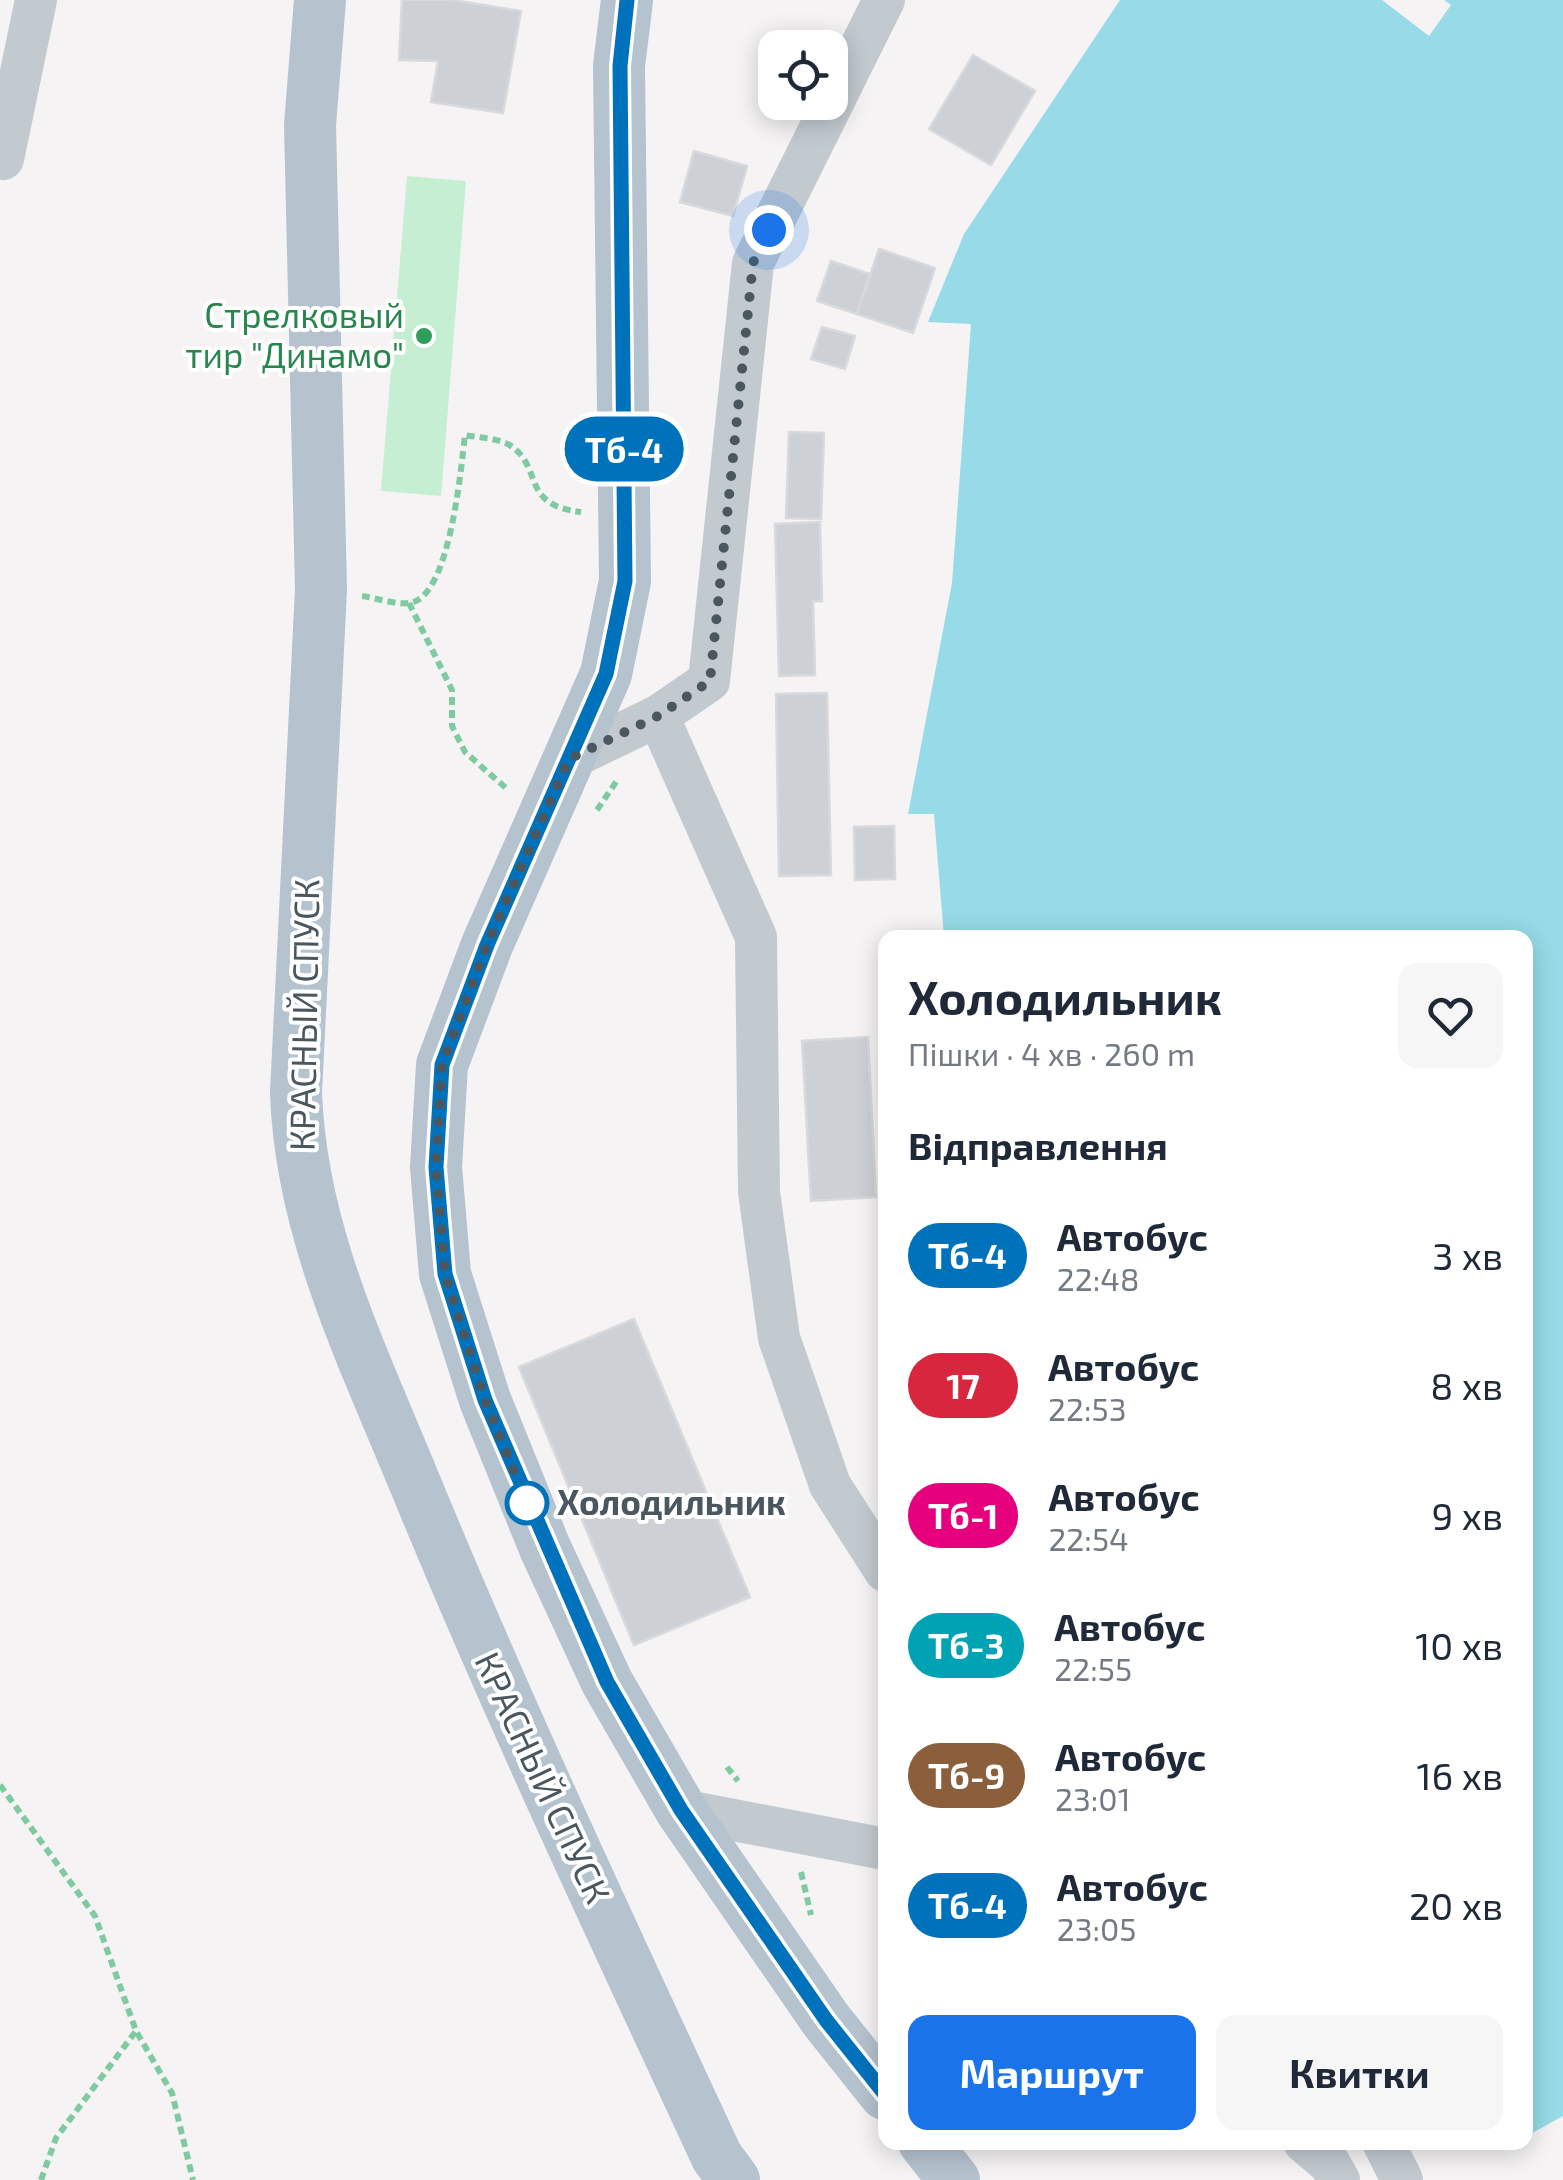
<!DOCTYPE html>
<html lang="uk">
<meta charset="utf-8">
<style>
:root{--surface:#fff;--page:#f6f6f7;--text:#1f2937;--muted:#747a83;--accent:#1a73e8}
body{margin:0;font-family:"Exo 2",sans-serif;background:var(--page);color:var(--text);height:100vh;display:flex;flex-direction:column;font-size:38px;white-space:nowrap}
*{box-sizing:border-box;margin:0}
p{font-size:32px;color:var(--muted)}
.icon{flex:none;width:55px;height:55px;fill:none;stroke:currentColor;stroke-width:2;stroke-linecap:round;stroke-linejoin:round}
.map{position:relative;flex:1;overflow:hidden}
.sheet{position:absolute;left:878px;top:930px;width:655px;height:1220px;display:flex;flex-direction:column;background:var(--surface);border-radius:20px;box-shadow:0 5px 25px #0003}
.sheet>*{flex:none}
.badge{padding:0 20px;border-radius:32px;font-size:35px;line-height:65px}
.fabs{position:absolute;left:758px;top:30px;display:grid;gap:20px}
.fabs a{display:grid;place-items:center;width:90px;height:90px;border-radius:20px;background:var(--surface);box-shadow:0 5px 25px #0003;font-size:50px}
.you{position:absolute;width:50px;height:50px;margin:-25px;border:8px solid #fff;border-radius:50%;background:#1a73e8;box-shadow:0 0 0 15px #1a73e833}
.map>.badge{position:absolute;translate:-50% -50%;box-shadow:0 0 0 5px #fff}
h2{padding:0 30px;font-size:38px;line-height:90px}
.round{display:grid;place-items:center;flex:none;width:105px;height:105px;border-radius:20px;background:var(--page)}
.summary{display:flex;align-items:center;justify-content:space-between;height:170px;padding:0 30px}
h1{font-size:48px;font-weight:700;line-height:75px}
.primary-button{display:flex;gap:20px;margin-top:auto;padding:20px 30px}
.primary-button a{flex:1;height:115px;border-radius:20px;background:var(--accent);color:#fff;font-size:40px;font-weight:700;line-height:115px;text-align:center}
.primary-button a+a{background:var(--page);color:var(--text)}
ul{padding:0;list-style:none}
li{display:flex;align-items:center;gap:30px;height:130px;padding:0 30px}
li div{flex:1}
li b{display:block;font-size:38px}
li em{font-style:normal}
li .badge{min-width:110px;font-weight:700;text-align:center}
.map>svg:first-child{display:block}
</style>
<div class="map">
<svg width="1563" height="2180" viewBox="0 0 1563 2180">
<rect width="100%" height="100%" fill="#f5f3f3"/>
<!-- green -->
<polygon fill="#c6eed3" points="407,176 466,181 441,496 381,491"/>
<!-- water -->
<polygon fill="#96dbe7" points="1120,0 1563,0 1563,2116 1525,2137 1525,938 944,937 934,814 908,814 952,583 971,324 928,322 964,234"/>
<!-- pier -->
<polygon fill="#f5f3f3" points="1382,0 1444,0 1451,5 1429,36"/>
<!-- building -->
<g fill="#cdd0d4" stroke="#d7d9dd" stroke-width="2.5">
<polygon points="402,0 453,0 521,11 503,113 431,102 438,61 399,60"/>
<polygon points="973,55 1035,91 991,165 929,129"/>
<polygon points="694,151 747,166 733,216 680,202"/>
<polygon points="879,249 935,268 913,333 857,314"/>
<polygon points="831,261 870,274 857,314 817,301"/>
<polygon points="822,327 855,336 845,369 811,359"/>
<polygon points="789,432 824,433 821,519 786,518"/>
<polygon points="820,522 822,601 813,601 815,675 779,676 775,524"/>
<polygon points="827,693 831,875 779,876 776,694"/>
<polygon points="894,826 895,879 855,880 854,827"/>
<polygon points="868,1037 876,1197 811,1201 802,1041"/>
<polygon points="634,1319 750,1597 634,1645 519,1367"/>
</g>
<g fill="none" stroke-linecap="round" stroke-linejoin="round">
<!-- path -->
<g stroke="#80caa1" stroke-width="6" stroke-dasharray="8 5" stroke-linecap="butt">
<path d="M362,596c14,2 34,9 48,7 40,-6 51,-135 55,-168 14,3 35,3 46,11 33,23 9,59 70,66"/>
<polyline points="409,603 452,690 452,726 465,752 507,789"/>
<polyline points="597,810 618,779"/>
<polyline points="727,1767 738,1781"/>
<polyline points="0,1785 95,1916 136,2031 172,2093 193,2180"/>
<polyline points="801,1872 811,1915"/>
<polyline points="41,2180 56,2138 136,2031"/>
</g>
<!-- minor -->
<g stroke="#c2cad0" stroke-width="42">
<polyline points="3,159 36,0"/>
<polyline points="658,716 756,937 759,1192 779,1338 830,1485 885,1571"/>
<polyline points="569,759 658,716 709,681 753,263 884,0"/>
<polyline points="681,1810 885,1849"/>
<polyline points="1304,2142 1330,2164 1339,2180"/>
<polyline points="1383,2142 1402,2180"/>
</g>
<!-- major -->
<g stroke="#b5c3cf" stroke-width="52">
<path d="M320,0l-10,125 11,464 -25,504c5,139 66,261 118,388 94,229 199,452 303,676l17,23"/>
<polyline points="627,0 619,66 625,581 606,674 487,945 442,1065 436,1167 445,1274 485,1400 545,1548 607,1682 681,1810 826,2020 885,2094"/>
<polyline points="924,2142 954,2180"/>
</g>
</g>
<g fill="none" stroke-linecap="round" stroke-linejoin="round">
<defs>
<polyline id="line" points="627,0 620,66 625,581 606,674 487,945 442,1065 436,1167 445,1274 485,1400 607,1682 681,1810 826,2020 885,2094"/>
</defs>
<!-- line casing -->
<use href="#line" stroke="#fff" stroke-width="22"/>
<!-- line -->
<use href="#line" stroke="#0072bc" stroke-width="15"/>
<!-- walk -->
<polyline stroke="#4b575f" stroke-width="10" stroke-dasharray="0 18" points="527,1503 485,1400 445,1274 436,1167 442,1065 487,945 569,759 658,716 710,681 753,263 769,230"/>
</g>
<!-- markers -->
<circle fill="#2e9e5b" stroke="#fff" stroke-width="4" cx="424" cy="336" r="10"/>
<circle fill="#fff" stroke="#0072bc" stroke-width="5" cx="527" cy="1503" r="20"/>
<g text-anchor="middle" stroke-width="8" stroke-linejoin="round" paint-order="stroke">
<!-- leisure labels -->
<g font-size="35" fill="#27864d" stroke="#fff" text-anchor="end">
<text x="404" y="328">Стрелковый<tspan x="404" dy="40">тир "Динамо"</tspan></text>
</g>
<!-- street labels -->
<g font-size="35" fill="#4b575f" stroke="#fff">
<text transform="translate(305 1015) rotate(-89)" y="12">КРАСНЫЙ СПУСК</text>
<text transform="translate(542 1778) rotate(65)" y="12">КРАСНЫЙ СПУСК</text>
</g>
<!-- stop labels -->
<g font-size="35" font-weight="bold" fill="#4b575f" stroke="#fff" text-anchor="start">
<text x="557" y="1515">Холодильник</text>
</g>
</g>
</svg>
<div class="fabs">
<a><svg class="icon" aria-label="locate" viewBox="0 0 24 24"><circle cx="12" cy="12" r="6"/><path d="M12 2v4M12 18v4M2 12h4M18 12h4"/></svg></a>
</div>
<div class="you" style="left:769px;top:230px"></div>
<b class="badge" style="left:624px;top:449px;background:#0072bc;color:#fff">Тб-4</b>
<section class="sheet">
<div class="summary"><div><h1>Холодильник</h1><p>Пішки · 4 хв · 260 m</p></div><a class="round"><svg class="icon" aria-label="heart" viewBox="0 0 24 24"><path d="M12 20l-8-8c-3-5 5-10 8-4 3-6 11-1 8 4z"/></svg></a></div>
<h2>Відправлення</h2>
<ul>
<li><span class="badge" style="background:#0072bc;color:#fff">Тб-4</span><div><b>Автобус</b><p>22:48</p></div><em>3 хв</em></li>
<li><span class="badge" style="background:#d7263d;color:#fff">17</span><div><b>Автобус</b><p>22:53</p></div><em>8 хв</em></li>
<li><span class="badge" style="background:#e6007e;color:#fff">Тб-1</span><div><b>Автобус</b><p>22:54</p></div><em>9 хв</em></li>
<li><span class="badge" style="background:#00a3b4;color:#fff">Тб-3</span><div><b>Автобус</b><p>22:55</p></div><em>10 хв</em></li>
<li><span class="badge" style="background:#8b5e3c;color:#fff">Тб-9</span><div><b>Автобус</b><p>23:01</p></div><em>16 хв</em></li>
<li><span class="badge" style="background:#0072bc;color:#fff">Тб-4</span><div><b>Автобус</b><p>23:05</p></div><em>20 хв</em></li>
</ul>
<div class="primary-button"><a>Маршрут</a><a>Квитки</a></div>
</section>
</div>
